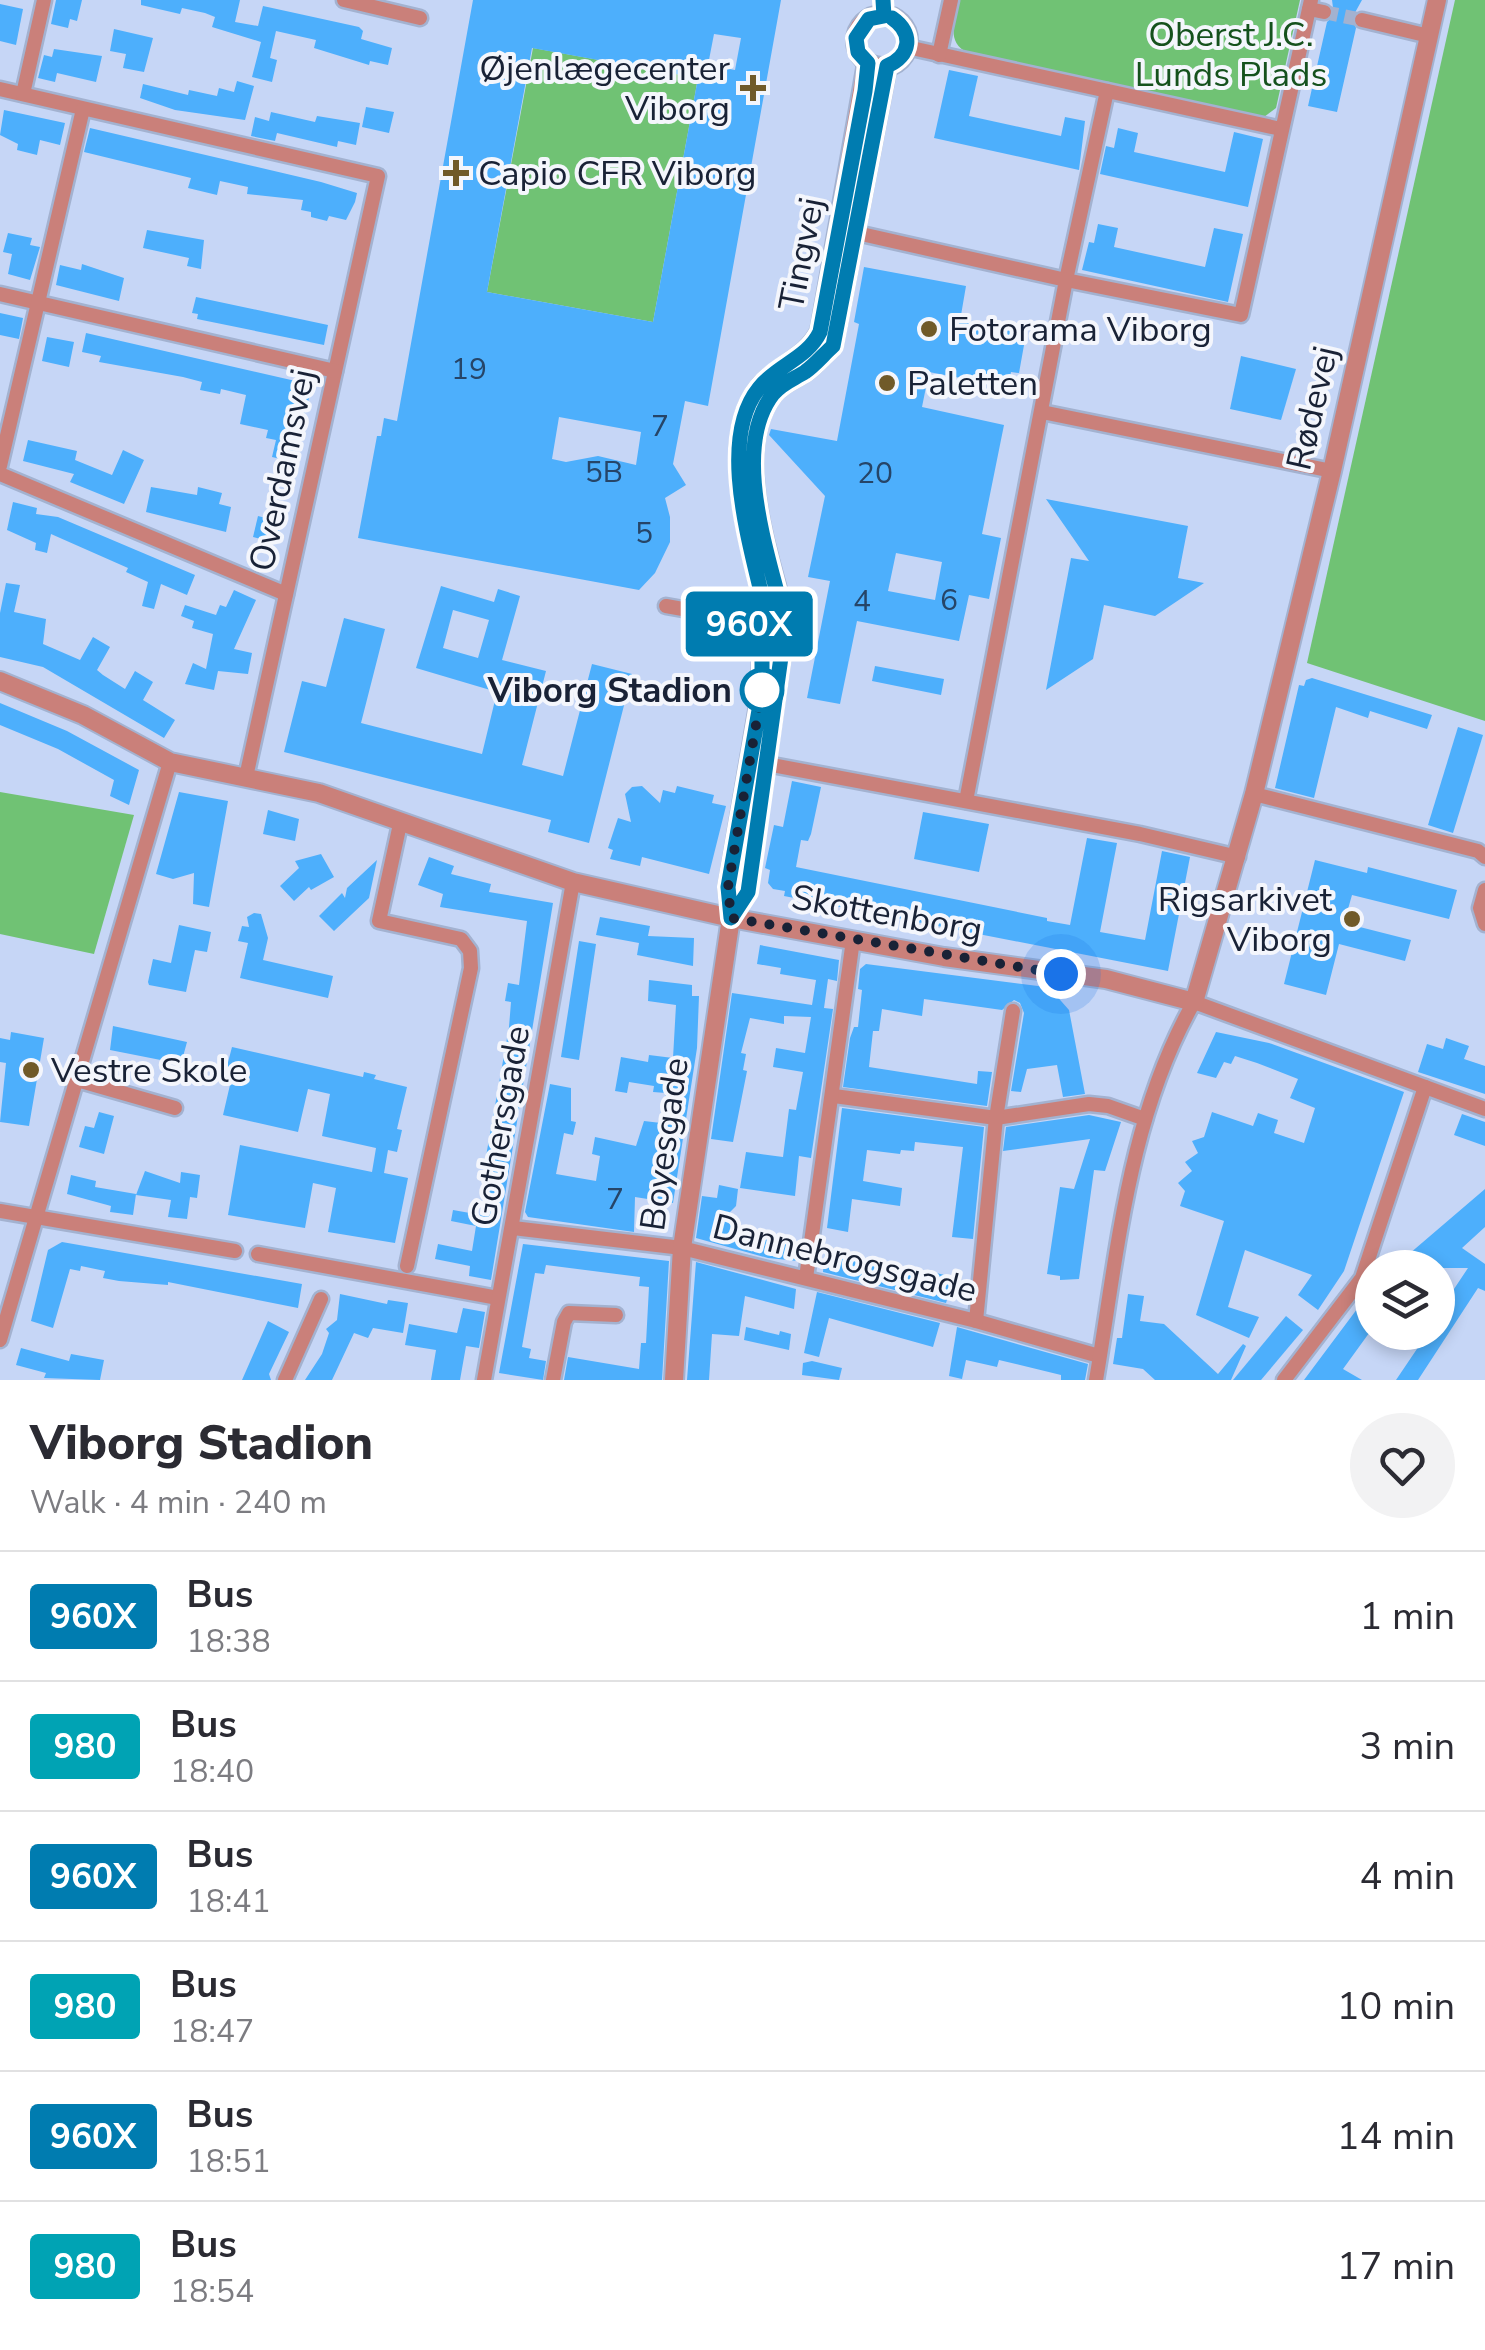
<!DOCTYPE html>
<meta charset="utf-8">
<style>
:root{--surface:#fff;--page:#f2f2f3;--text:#2b2b33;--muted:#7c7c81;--line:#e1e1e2}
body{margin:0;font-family:"Nunito Sans",sans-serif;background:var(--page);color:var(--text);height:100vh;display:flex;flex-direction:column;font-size:38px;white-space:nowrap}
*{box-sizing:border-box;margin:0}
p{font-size:32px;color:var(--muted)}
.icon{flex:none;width:55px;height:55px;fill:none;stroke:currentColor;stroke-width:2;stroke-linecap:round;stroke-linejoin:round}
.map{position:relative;height:1380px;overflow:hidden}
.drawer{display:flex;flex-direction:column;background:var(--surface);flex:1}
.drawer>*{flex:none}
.badge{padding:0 20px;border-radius:8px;font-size:35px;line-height:65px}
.fabs{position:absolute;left:1355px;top:1250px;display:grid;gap:20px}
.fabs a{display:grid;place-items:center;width:100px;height:100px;border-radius:50%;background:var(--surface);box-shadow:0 5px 15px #0003;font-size:50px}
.you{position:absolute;width:50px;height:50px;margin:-25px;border:8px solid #fff;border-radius:50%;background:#1a73e8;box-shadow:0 0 0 15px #1a73e833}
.map>.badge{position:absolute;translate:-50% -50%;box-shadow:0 0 0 5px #fff}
.round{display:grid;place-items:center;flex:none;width:105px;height:105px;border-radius:52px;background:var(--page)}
.head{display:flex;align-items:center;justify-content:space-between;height:170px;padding:0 30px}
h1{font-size:48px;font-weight:800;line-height:75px}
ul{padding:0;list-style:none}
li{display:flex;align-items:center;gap:30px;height:130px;padding:0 30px;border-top:2px solid var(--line)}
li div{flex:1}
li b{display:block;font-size:38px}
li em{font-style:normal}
li .badge{min-width:110px;font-weight:700;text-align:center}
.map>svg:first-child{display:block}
</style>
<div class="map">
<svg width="1485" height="1380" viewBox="0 0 1485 1380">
<rect width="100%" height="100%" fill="#c6d6f6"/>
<!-- green -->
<g fill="#70c274">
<path d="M960,0h340l-24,108 -12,9 -296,-64c-23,-11 -13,-33 -8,-53z"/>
<polygon points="1455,0 1485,0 1485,721 1307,663"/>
<polygon points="533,48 698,78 653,322 487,292"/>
<polygon points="0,792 134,815 94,954 0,934"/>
</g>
<!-- building -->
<g fill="#4daffc" fill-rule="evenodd">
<polygon points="56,0 82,0 77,21 70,19 68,28 51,24"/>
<polygon points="141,0 240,0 235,22 258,26 263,6 359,27 363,31 361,39 392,48 388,65 370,61 369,65 314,48 316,40 276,31 270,58 277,60 272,82 252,77 261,42 212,27 215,17 205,13 182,8 180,14 141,5"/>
<path d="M473,0h308l-73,406 -23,-5 -12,63 13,21 -21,13 5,19v25l-15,31 -16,17 -281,-52 19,-102h4l3,-18 13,3zM714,34l27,4 -6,32 -27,-5zM532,48l166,30 -45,244 -166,-30zM559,417l82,15 -5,33 -38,-9 -32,6 -14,-3z"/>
<polygon points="1332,0 1362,0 1352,18 1356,28 1337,112 1308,106 1327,22 1334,15"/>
<polygon points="0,4 23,9 16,45 0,41"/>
<polygon points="114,29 153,38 144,72 123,68 126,54 110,51"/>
<polygon points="54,49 102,56 96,82 57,73 55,82 38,78 44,55 52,57"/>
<polygon points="949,70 978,76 969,116 1061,136 1065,117 1085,121 1079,170 934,138"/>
<polygon points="237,81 254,86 245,120 175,110 140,98 143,84 188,95 189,90 217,96 219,88 234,92"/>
<polygon points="366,107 394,112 389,133 362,127"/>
<polygon points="4,110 65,123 60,145 40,140 37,155 17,150 18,144 0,135"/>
<polygon points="271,112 315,122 317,116 360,123 356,145 338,141 337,147 277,133 275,141 251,136 255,117 269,121"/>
<polygon points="90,128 321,182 357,193 355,202 346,220 329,216 327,221 311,217 311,212 301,210 303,200 247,194 248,187 220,181 217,195 188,188 191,178 84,152"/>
<polygon points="1118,128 1138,133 1134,152 1225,172 1234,132 1263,139 1248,207 1100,174 1106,146 1114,148"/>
<polygon points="1098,224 1118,228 1114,247 1205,267 1214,228 1243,234 1228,302 1082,270 1089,242 1094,243"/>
<polygon points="147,230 204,240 201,269 187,266 189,258 143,248"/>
<polygon points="8,233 32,238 30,245 40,247 30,280 8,274 12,254 3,252"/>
<polygon points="82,264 124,278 119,301 56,285 60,265 81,270"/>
<path d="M864,267l102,19 -6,35 66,13 -7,39 -8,-1 -3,15 -79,-15 -7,35 82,18 -22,109 19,4 -12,61 -20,-4 -10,46 -102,-20 -17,83 -33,-6 23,-117 -22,-4 17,-81 -56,-61 2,-6 66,12 22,-117 -5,-2zM896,553l46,9 -7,38 -47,-9z"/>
<polygon points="196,297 328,325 324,345 197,319 198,314 192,313"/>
<polygon points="0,313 23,318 19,339 0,335"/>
<polygon points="86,333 313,385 290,461 272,457 276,440 266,438 268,430 240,424 246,395 221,389 220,394 200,390 202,382 183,377 99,362 101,356 82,352"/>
<polygon points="47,337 74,342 69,367 42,361"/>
<polygon points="1241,356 1296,369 1281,420 1230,409"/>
<polygon points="28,440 77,451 75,460 112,475 123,450 144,460 124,504 70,482 74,474 23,461"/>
<polygon points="151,487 197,495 198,487 222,493 219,504 231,507 226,532 146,512"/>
<polygon points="1046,499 1188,526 1178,578 1204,583 1155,616 1104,605 1093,659 1046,690 1071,558 1089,561"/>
<polygon points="13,502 37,508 36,514 58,517 195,575 187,595 161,584 154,609 142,606 148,582 126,572 128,568 51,534 47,553 35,550 36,543 7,530"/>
<polygon points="258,516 281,522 276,543 253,537"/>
<polygon points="6,583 20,585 14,612 46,619 43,644 80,660 93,637 110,647 97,670 103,675 125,689 135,671 153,682 143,700 175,720 164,738 43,667 0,657 0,613"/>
<path d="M441,586l53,16 4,-13 22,7 -18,64 44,11 -24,94 41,11 29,-112 40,10 -43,169 -41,-11 3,-12 -267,-68 18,-71 24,6 18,-69 41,11 -24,94 121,31 15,-62 -81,-24zM453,610l36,10 -11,38 -35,-10z"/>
<polygon points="234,590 256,600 234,649 252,653 248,674 218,671 214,690 185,684 193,663 206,669 213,634 192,628 194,621 181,616 185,605 216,615 220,605 226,607"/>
<polygon points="875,666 944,679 941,695 872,681"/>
<polygon points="1312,678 1432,715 1427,729 1370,711 1368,718 1336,707 1314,798 1275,788 1299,685 1304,686 1306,680"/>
<polygon points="0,703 67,731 139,770 129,805 110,796 114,780 58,749 0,725"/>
<polygon points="1458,727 1483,735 1453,833 1428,825"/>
<polygon points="792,781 821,787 811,834 808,841 801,840 796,867 1047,918 1047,921 1070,925 1087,838 1117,843 1100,932 1145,940 1162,851 1190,857 1168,971 784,896 785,891 773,889 768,883 770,870 765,868 774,825 783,827"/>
<polygon points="642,786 660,803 663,790 675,793 677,786 714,795 712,803 726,806 709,874 642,857 640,866 610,859 613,850 608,848 618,818 631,822 625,794 632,787"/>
<polygon points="179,792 228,801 209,907 193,904 194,873 173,879 156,874"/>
<polygon points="268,810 299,819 295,841 263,834"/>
<polygon points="923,812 989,824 979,872 914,859"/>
<polygon points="321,854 334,877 311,890 309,887 294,901 280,886 299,868 295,861"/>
<polygon points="429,857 454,866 451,874 491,884 489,892 553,903 491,1280 469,1276 470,1266 435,1259 438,1244 472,1251 476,1226 451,1221 453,1210 481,1215 488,1174 483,1173 509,1027 511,1002 505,1001 508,983 519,985 527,921 440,907 443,894 418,885"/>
<polygon points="377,860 369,898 334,931 319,916 342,893 345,898 347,888"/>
<polygon points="1315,860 1367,873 1368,867 1457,890 1449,919 1352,895 1344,923 1411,940 1405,961 1339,944 1326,995 1284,984"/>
<polygon points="254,913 261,914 268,938 263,960 333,976 328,998 240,978 248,943 238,941 242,926 249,927 247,917"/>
<polygon points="600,917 650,926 648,936 694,938 693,966 637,955 639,943 596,935"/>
<polygon points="179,925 211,932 207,952 195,950 186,992 149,985 148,982 153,959 171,963"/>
<polygon points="579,941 596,944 579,1060 561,1057"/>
<polygon points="760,945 839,960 837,981 828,979 824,1008 833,1009 811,1158 799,1156 795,1196 740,1188 746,1152 783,1157 789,1109 796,1110 803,1072 773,1067 776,1048 805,1053 811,1017 784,1016 784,1024 750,1018 741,1053 746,1054 743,1070 747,1071 733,1142 711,1139 732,993 812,1005 816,980 780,974 781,968 757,964"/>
<polygon points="866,964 1046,987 1046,992 1054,993 1069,1010 1085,1094 1063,1097 1057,1065 1027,1069 1021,1092 1011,1091 1024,1013 1020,1003 1014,1000 1002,1010 924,999 922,1016 882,1009 879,1031 873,1031 869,1067 977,1084 978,1071 992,1072 987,1106 843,1087 850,1038 854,1027 858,1027 862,990 858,989 860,969"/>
<polygon points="649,980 692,985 692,996 699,996 697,1048 673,1203 635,1197 634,1232 528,1217 525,1212 550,1084 571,1088 571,1121 576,1122 573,1135 564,1133 556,1174 596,1181 600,1156 592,1154 595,1137 636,1146 644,1121 661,1123 666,1093 653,1092 654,1086 629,1082 627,1093 615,1091 621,1057 648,1062 649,1055 673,1058 676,1005 648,1001"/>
<polygon points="113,1026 187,1042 181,1064 110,1050"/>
<polygon points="11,1032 44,1038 29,1126 0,1122 6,1063 0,1062 0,1038 10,1040"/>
<polygon points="1216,1032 1269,1043 1404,1092 1344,1271 1318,1310 1298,1295 1312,1275 1245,1250 1228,1307 1259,1317 1249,1338 1196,1315 1224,1221 1180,1206 1185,1191 1178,1183 1192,1171 1185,1162 1198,1153 1192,1141 1204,1137 1212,1112 1253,1126 1258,1113 1278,1120 1274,1133 1304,1143 1315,1108 1290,1098 1298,1079 1257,1063 1235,1056 1231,1064 1224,1062 1216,1078 1197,1073"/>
<polygon points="1446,1038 1469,1046 1464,1059 1485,1066 1485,1094 1418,1072 1427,1044 1443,1049"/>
<polygon points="232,1047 363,1077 364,1072 376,1075 374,1079 407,1087 397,1129 402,1130 397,1152 388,1150 384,1173 408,1178 395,1243 328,1232 336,1188 313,1183 305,1228 228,1215 240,1145 372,1172 376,1148 322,1136 330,1094 308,1089 298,1132 223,1115 233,1072 226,1070"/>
<polygon points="842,1108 984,1127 973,1239 952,1237 963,1147 915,1142 914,1151 901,1150 900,1154 867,1150 863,1181 902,1188 900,1206 852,1199 848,1232 827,1228"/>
<polygon points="99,1112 114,1116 104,1154 79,1147 85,1126 94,1128"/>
<polygon points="1462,1114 1485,1122 1485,1146 1454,1135"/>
<polygon points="1089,1115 1121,1122 1105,1171 1094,1170 1079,1279 1060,1280 1060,1276 1047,1274 1060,1187 1074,1189 1090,1139 1003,1151 1006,1127"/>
<polygon points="145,1171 180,1183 181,1172 200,1175 197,1198 190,1197 187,1219 168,1217 171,1200 136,1195"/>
<polygon points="71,1175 96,1181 95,1187 136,1194 133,1215 110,1212 111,1206 67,1194"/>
<polygon points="719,1185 738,1189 736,1206 723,1219 800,1244 798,1261 768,1258 696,1238 702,1196 717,1198"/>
<polygon points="1485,1189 1485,1227 1462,1248 1485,1264 1485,1291 1478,1288 1418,1380 1396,1380 1423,1340 1415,1332 1438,1332 1438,1294 1446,1301 1468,1268 1411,1268 1402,1260"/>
<polygon points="62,1242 302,1284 298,1308 168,1282 168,1285 119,1281 103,1278 105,1271 81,1266 80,1271 70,1269 53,1328 31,1321 48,1250"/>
<polygon points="523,1244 669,1261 662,1380 564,1380 568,1357 639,1369 641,1343 646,1343 649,1287 639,1286 640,1277 546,1265 544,1274 535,1273 522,1347 531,1349 529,1358 546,1361 543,1380 499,1373"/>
<polygon points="825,1250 932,1276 932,1272 957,1278 956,1282 969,1285 968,1297 949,1293 946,1303 823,1272"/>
<polygon points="696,1262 796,1289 794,1309 745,1296 739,1336 712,1334 709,1380 687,1380"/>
<polygon points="1372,1289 1372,1329 1343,1369 1362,1380 1304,1380"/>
<polygon points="817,1292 940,1323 933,1347 829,1318 819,1357 804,1353"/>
<polygon points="340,1294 387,1304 388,1300 408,1303 403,1333 373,1328 368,1338 354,1333 332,1380 305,1380 322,1354 329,1333 326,1329 337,1320"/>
<polygon points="1128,1294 1144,1296 1140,1321 1164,1324 1218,1374 1243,1344 1246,1346 1231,1380 1155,1380 1143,1369 1113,1364 1117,1338 1122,1338"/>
<polygon points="463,1308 485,1312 479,1348 466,1346 460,1380 431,1380 436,1350 405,1345 409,1324 457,1333"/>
<polygon points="1286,1316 1303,1330 1261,1380 1233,1380"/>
<polygon points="268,1321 289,1332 269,1374 271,1380 242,1380"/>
<polygon points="746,1327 779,1335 780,1331 791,1334 789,1350 744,1340"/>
<polygon points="957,1327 1088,1364 1085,1380 1061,1380 1061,1375 999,1360 997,1367 966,1360 962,1379 949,1376"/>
<polygon points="21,1348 69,1361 71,1354 104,1360 100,1380 44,1378 46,1373 16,1365"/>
<polygon points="812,1361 842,1368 839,1380 802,1375 803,1363"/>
</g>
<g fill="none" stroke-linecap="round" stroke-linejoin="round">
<!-- minor-tunnel -->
<polyline stroke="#a3b2d0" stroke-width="14" stroke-dasharray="14 7" stroke-linecap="butt" points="1324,12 1362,20"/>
<defs>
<g id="minor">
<polyline points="344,0 420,18"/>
<polyline points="1309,9 1324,12"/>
<polyline points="1362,20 1429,36"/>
<polyline points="907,47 1281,129"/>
<polyline points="939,55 951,0"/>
<polyline points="0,89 378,176 246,777"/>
<polyline points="1107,91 1066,280 1241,315 1311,0"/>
<polyline points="23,94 44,0"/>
<polyline points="848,231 1066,280 966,801"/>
<polyline points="0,294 335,371"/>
<polyline points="1042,412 1332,471"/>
<polyline points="0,466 83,109"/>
<polyline points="0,474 286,594"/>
<polyline points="666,606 750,621"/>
<polyline points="756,762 1140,834 1238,857"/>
<polyline points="1254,794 1478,851 1485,857"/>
<polyline points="400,824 379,921 461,939 470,951 471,968 407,1266"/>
<polyline points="1485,890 1480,908 1485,924"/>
<polyline points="77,1080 175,1108"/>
<polyline points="834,1096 996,1118 1089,1104 1108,1106 1145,1119"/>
<polyline points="0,1211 235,1251"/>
<polyline points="513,1228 682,1248 976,1321 1099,1356"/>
<polyline points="258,1254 498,1298"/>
<polyline points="806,1278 853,940"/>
<polyline points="976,1321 996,1118 1013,1011"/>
<polyline points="0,1340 170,762"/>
<polyline points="285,1380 321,1299"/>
<polyline points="484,1380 573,882"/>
<polyline points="553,1380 564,1322 569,1313 616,1315"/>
<path d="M1096,1380c22,-129 32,-262 98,-378l291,107"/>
<polyline points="1284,1380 1362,1278 1425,1087"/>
</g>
<g id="tertiary">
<circle cx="882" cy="41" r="26"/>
<circle cx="773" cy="627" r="24"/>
<path d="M781,604c-15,-57 -49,-158 -8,-210 9,-11 21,-15 32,-22 10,-7 19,-18 28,-27l54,-278"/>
<path d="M764,605c-12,-60 -47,-164 -5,-217 18,-23 48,-29 61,-57l47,-268"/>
<polyline points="0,681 83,715 170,762 319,793 573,882 731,918 944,957 1106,979 1194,1002 1254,794 1332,471 1437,0"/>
<polyline points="731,918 747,892 782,650"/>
<polyline points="674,1380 682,1248 731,918 728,887 761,693 762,649"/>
</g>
</defs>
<!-- minor casing -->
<use href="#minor" stroke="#a3b2d0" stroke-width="19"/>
<!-- tertiary casing -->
<use href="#tertiary" stroke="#a3b2d0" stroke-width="22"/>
<!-- minor -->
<use href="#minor" stroke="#ca807a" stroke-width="14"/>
<!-- tertiary -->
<use href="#tertiary" stroke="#ca807a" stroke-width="18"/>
</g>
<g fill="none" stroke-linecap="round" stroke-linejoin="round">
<defs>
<path id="line" d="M883,0l1,16 -15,3 -13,19 2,14 10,11 -3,28 -45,241c-13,27 -43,33 -61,56 -42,52 -8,158 5,217l-14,16 1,16 11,12v44l-34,194 3,31 17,-26 34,-242c15,-9 19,-23 10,-38l-12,-8c-14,-57 -48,-157 -7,-210 9,-11 21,-15 32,-22 10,-7 19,-18 28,-26l54,-280c24,-10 27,-33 5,-48"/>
</defs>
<!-- line casing -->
<use href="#line" stroke="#fff" stroke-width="22"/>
<!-- line -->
<use href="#line" stroke="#007cb0" stroke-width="15"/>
<!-- walk -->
<polyline stroke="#192236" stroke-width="10" stroke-dasharray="0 18" points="762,690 728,887 731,918 1061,974"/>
</g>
<!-- markers -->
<g fill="#705a29" stroke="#f4f6fc" stroke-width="4">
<path d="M748 73h10v10h10v10h-10v10h-10v-10h-10v-10h10z"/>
<path d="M451 158h10v10h10v10h-10v10h-10v-10h-10v-10h10z"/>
<circle cx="929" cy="329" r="10"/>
<circle cx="887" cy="383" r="10"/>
<circle cx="1352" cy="919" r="10"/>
<circle cx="31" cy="1070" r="10"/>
</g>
<circle fill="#fff" stroke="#007cb0" stroke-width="5" cx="762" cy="690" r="20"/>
<g text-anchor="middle" stroke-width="8" stroke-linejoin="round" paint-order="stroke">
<!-- number labels -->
<g font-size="30" fill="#264568">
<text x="469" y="379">19</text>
<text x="660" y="436">7</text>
<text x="604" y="482">5B</text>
<text x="875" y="483">20</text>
<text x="644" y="543">5</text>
<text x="949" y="610">6</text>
<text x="862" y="611">4</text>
<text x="615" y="1209">7</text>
</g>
<!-- park labels -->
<g font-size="35" fill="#15521d" stroke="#f4f6fc">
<text x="1231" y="46">Oberst J.C.<tspan x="1231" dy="40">Lunds Plads</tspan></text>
</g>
<!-- poi labels -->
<g font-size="35" fill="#192236" stroke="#f4f6fc" text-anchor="start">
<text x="730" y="80" text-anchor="end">Øjenlægecenter<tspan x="730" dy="40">Viborg</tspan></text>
<text x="478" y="185">Capio CFR Viborg</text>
<text x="949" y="341">Fotorama Viborg</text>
<text x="907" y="395">Paletten</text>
<text x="1332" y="911" text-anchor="end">Rigsarkivet<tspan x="1332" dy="40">Viborg</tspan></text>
<text x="51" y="1082">Vestre Skole</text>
</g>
<!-- street labels -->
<g font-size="35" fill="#192236" stroke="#f4f6fc">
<text transform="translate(801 254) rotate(-79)" y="12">Tingvej</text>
<text transform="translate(1312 408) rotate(-77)" y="12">Rødevej</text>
<text transform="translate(282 470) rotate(-78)" y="12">Overdamsvej</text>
<text transform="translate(887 913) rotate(10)" y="12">Skottenborg</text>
<text transform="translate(500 1126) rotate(-80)" y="12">Gothersgade</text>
<text transform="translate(664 1144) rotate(-82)" y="12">Boyesgade</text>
<text transform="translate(845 1258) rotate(14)" y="12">Dannebrogsgade</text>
</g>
<!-- stop labels -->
<g font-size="35" font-weight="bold" fill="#192236" stroke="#f4f6fc" text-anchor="end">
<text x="732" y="702">Viborg Stadion</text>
</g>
</g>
</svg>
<div class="fabs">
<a><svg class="icon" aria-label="layers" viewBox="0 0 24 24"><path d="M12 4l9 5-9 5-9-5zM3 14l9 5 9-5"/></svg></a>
</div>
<div class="you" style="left:1061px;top:974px"></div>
<b class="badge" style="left:749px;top:624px;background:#007cb0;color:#fff">960X</b>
</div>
<section class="drawer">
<div class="head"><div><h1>Viborg Stadion</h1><p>Walk · 4 min · 240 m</p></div><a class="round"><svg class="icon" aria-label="heart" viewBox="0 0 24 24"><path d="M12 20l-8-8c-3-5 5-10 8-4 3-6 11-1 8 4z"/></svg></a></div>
<ul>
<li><span class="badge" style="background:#007cb0;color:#fff">960X</span><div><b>Bus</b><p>18:38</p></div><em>1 min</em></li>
<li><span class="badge" style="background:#00a3b4;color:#fff">980</span><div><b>Bus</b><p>18:40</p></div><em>3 min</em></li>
<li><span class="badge" style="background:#007cb0;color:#fff">960X</span><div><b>Bus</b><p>18:41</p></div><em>4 min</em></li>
<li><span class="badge" style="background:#00a3b4;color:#fff">980</span><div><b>Bus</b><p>18:47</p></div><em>10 min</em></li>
<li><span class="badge" style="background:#007cb0;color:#fff">960X</span><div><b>Bus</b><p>18:51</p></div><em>14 min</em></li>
<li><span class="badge" style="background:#00a3b4;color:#fff">980</span><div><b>Bus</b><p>18:54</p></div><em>17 min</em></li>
</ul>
</section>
